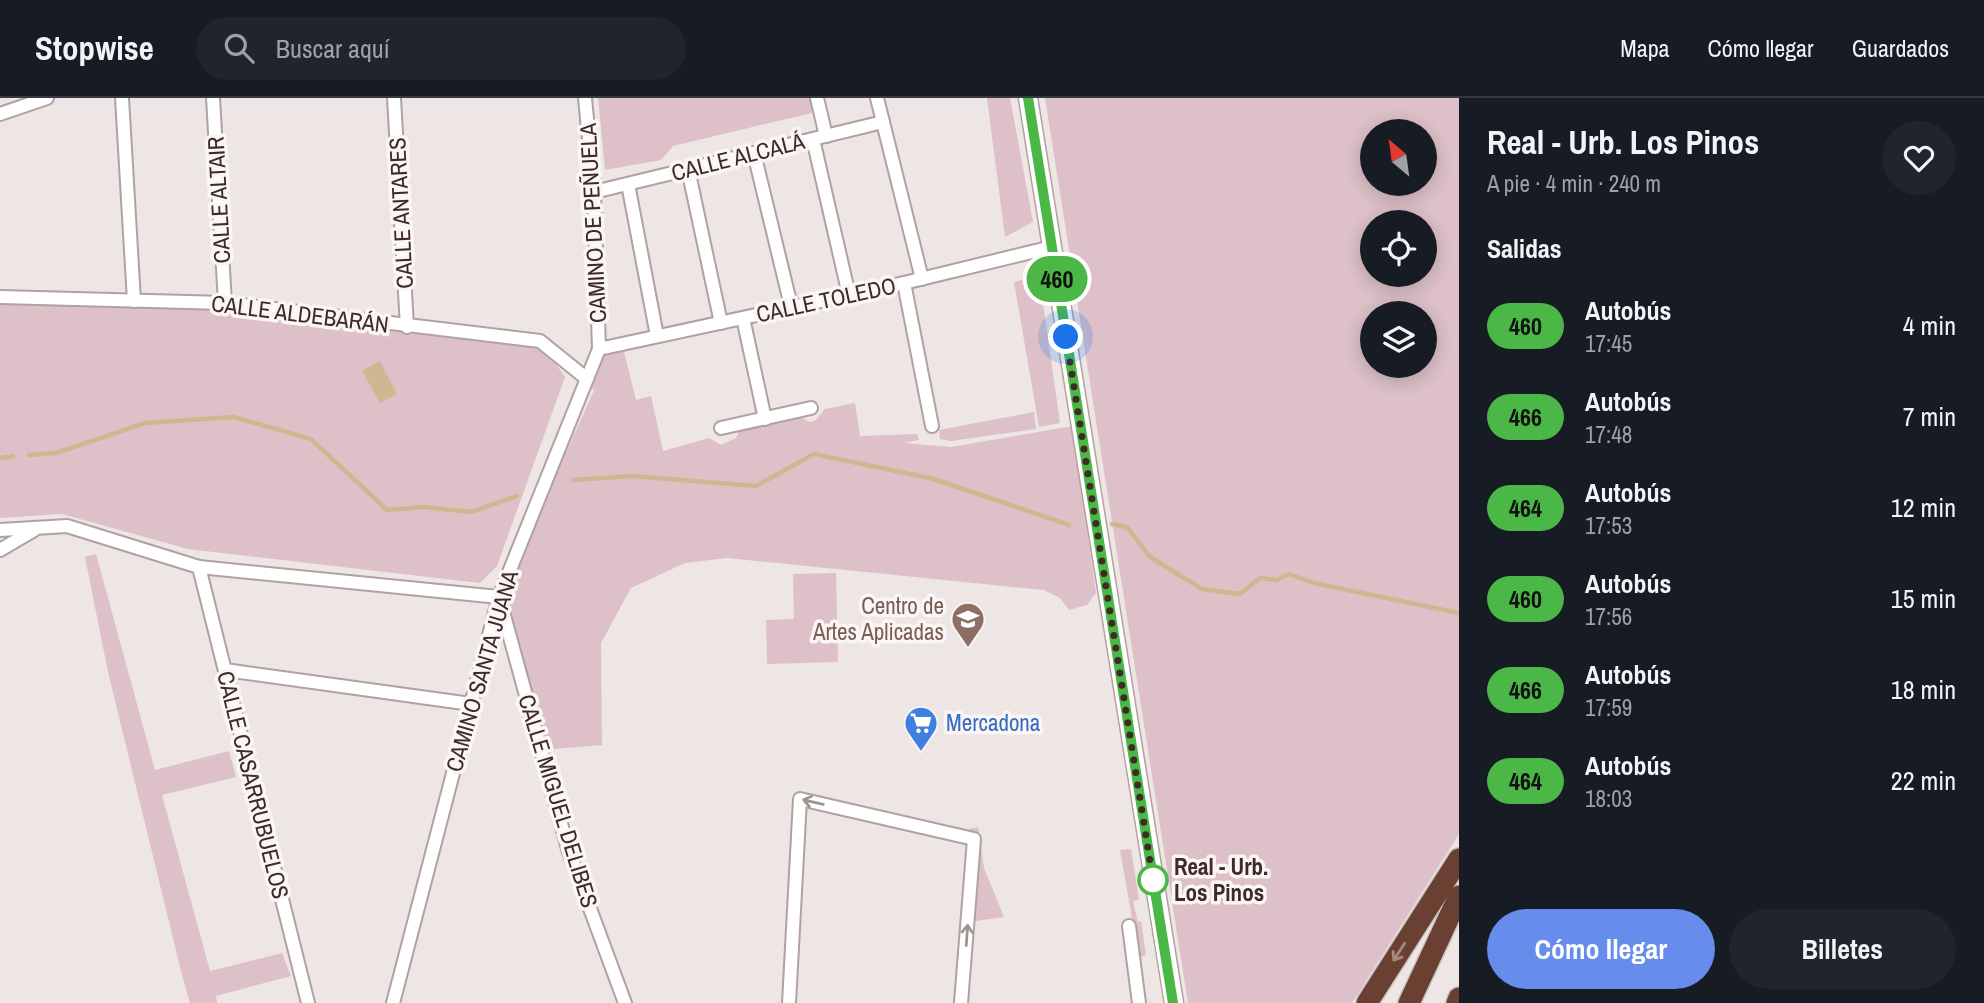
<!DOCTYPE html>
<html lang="es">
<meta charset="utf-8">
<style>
:root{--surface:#171b24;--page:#20242c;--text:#f1f3f6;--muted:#9ea1a6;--line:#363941;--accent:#668deb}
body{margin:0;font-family:"Archivo Narrow",sans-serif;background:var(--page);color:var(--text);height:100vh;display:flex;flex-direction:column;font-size:26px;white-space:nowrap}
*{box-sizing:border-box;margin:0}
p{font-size:23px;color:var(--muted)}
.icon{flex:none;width:38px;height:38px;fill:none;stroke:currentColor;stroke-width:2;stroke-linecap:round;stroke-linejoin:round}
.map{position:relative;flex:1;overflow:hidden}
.details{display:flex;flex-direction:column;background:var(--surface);width:525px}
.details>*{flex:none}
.badge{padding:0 14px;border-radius:23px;font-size:24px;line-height:46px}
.needle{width:46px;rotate:331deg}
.controls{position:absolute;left:1360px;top:21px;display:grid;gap:14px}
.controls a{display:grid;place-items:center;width:77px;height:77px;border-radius:50%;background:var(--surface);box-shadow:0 4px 18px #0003;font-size:35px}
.you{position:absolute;width:35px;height:35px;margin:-18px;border:5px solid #fff;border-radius:50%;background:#1a73e8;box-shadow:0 0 0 10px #1a73e833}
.map>.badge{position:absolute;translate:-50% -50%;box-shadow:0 0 0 4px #fff}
h2{padding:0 28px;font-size:26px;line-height:63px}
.round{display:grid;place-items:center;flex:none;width:74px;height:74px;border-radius:37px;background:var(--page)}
.headline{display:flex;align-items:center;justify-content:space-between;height:119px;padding:0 28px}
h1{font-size:33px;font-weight:800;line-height:52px}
.cta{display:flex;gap:14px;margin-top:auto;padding:14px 28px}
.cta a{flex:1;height:80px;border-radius:42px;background:var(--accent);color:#fff;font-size:28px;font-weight:800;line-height:80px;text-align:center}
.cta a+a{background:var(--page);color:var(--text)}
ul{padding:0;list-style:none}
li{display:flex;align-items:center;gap:21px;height:91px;padding:0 28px}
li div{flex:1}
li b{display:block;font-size:26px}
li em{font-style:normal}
li .badge{min-width:77px;font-weight:700;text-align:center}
header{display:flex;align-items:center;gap:42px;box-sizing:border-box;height:98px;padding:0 35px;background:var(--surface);border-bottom:2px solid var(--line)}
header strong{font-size:33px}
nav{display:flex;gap:38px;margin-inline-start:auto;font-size:24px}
.search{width:490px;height:63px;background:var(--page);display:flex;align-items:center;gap:18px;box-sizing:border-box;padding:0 24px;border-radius:38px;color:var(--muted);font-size:26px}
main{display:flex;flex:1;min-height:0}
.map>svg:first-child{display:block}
</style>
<header>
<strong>Stopwise</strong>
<div class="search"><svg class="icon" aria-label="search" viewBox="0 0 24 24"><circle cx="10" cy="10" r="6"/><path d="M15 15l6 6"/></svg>Buscar aquí</div>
<nav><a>Mapa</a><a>Cómo llegar</a><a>Guardados</a></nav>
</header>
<main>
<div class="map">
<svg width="1459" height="905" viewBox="0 0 1459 905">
<rect width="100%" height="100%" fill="#eee5e5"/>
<!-- green -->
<g fill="#ddc0c8" fill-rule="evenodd">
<polygon points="598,0 814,0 816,14 673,48 661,62 605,72"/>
<polygon points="987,0 1010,0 1033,124 1005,139"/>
<path d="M1045,0h414v736l-107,169h-164zM1372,33h52v53h-52zM1372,124h52v53h-52zM1372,215h52v53h-52z"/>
<polygon points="1039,177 1060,325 1039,329 1014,184"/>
<polygon points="0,199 225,205 540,243 565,279 497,468 480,485 188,451 62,416 0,420"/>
<polygon points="622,246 636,302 651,298 663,353 709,340 721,347 736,340 739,333 800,319 810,324 816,322 825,311 855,305 860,338 917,336 919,342 904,345 951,349 1073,328 1096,495 1087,507 1069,512 1060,500 1044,492 727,460 685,465 631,490 601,545 602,647 541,652 499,499 594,293 587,281 599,251"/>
<polygon points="1034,314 1036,331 951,343 940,341 939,332"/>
<polygon points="96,456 155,672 229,653 236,679 162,697 210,873 282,855 291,878 216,898 217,905 190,905 183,881 108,574 85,459"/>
<polygon points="836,475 838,564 767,566 766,522 794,521 793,476"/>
<polygon points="978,729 984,770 1004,819 968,824 974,741 969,731"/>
<polygon points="1131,751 1139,802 1133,803 1138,824 1141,823 1146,857 1139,860 1120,752"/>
</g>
<!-- water -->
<polygon fill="#cfb791" points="380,263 397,296 380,305 362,273"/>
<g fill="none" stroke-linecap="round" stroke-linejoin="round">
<!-- stream -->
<g stroke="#cfb791" stroke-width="4.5">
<polyline points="29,357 56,355 145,325 234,319 311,341 387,412 424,409 471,414 517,398"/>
<polyline points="0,360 13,358"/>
<polyline points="574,382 632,378 756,388 814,356 934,381 1069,427"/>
<polyline points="1112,426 1127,429 1150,459 1202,491 1240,496 1260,480 1277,482 1289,476 1314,485 1459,515"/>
</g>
<defs>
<g id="street">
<polyline points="122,0 134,203"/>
<polyline points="213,0 225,205"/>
<polyline points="394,0 407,229"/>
<polyline points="817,0 826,38"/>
<polyline points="877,0 922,181"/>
<polyline points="0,16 47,0"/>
<polyline points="813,41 849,197"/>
<polyline points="754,55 791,208"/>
<polyline points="688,71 721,225"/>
<polyline points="628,86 657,238"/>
<polyline points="594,94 883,24"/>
<polyline points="904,185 932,328"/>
<polyline points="0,199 225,205 540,243 587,281"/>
<polyline points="743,220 765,321"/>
<polyline points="599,251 904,185 1052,149"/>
<polyline points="721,330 811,310"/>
<polyline points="0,432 67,428 199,469 499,499 568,751 625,905"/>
<polyline points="0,452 34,432"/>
<polyline points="199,469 308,905"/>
<polyline points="225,572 471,606"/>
<polyline points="1129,828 1139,905"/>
<polyline points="393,905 499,499 599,251 594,94 585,0"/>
<polyline points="789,905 800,701 974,741 961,905"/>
</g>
<polyline id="secondary" points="1028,0 1174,905"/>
<g id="highway">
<polyline points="1367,905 1459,761"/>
<polyline points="1409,905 1459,798"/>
<polyline points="1457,905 1459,900"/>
</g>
</defs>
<!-- street casing -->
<use href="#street" stroke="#afa2a0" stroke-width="16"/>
<!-- secondary casing -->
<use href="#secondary" stroke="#b3a19e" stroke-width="21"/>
<!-- highway casing -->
<use href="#highway" stroke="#c9c3c2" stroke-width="24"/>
<!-- street -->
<use href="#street" stroke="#fff" stroke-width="12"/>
<!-- secondary -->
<use href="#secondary" stroke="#fff" stroke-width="18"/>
<!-- highway -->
<use href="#highway" stroke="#6a4032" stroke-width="21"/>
</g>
<!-- one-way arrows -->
<defs><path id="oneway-shaft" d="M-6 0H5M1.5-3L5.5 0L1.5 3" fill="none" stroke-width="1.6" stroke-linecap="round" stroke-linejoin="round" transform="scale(1.75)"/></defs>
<g stroke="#9f9492">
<use href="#oneway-shaft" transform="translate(813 704) rotate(-167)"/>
<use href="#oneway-shaft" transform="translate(967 837) rotate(-86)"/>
</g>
<use stroke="#a48980" href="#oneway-shaft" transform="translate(1399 854) rotate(123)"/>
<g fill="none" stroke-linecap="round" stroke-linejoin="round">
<defs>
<polyline id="line" points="1028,0 1173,905"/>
</defs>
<!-- line casing -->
<use href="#line" stroke="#fff" stroke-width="16"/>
<!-- line -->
<use href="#line" stroke="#4ab747" stroke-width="10"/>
<!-- walk -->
<polyline stroke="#3f2a25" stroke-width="7" stroke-dasharray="0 12.6" points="1066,239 1153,782"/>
</g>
<!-- icons -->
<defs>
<symbol id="university-pin" viewBox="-11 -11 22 30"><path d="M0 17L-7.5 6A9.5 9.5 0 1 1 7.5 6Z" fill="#8d6e63" stroke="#faf6f6"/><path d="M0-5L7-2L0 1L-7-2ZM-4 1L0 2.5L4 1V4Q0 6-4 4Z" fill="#fff"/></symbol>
<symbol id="supermarket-pin" viewBox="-11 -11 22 30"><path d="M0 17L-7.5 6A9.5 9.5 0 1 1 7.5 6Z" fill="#3f7fe0" stroke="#faf6f6"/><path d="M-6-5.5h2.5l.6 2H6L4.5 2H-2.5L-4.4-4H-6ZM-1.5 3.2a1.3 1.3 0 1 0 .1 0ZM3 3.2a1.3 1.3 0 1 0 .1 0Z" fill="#fff"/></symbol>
</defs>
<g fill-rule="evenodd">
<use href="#university-pin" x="949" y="502" width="38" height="52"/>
<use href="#supermarket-pin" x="902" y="606" width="38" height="52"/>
</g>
<!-- markers -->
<circle fill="#fff" stroke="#4ab747" stroke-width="3.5" cx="1153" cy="782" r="14"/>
<g text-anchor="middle" stroke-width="7" stroke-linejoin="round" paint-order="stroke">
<!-- street labels -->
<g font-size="23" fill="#3f2a25" stroke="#faf6f6">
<text transform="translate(738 59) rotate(-14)" y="8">CALLE ALCALÁ</text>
<text transform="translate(219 102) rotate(-93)" y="8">CALLE ALTAIR</text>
<text transform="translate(401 115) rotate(-93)" y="8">CALLE ANTARES</text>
<text transform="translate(593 125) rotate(-93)" y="8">CAMINO DE PEÑUELA</text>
<text transform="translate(826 202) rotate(-12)" y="8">CALLE TOLEDO</text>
<text transform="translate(300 216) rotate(7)" y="8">CALLE ALDEBARÁN</text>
<text transform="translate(482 573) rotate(-74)" y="8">CAMINO SANTA JUANA</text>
<text transform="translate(253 687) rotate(76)" y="8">CALLE CASARRUBUELOS</text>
<text transform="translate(558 703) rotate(73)" y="8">CALLE MIGUEL DELIBES</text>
</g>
<!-- education labels -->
<g font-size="23" fill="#785e54" stroke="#faf6f6" text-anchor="end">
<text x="944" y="516">Centro de<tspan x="944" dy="26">Artes Aplicadas</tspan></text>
</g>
<!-- shop labels -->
<g font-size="23" fill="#366cbe" stroke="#faf6f6" text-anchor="start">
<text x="946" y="633">Mercadona</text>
</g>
<!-- stop labels -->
<g font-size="23" font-weight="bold" fill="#3f2a25" stroke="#faf6f6" text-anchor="start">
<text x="1174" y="777">Real - Urb.<tspan x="1174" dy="26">Los Pinos</tspan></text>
</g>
</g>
</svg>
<div class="controls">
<a><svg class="needle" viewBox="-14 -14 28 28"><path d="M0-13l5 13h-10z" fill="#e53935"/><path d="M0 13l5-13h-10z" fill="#9ea1a6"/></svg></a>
<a><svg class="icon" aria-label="locate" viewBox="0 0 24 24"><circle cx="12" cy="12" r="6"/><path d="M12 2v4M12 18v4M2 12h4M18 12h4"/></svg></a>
<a><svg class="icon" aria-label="layers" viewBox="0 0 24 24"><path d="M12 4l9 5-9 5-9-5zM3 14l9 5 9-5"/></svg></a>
</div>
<div class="you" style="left:1066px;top:239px"></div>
<b class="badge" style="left:1057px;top:181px;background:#4ab747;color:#111">460</b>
</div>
<section class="details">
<div class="headline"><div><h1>Real - Urb. Los Pinos</h1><p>A pie · 4 min · 240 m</p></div><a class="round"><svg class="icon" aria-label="heart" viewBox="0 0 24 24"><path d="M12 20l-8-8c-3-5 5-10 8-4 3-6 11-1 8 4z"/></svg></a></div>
<h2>Salidas</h2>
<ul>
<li><span class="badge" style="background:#4ab747;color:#111">460</span><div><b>Autobús</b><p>17:45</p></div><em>4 min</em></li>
<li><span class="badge" style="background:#4ab747;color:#111">466</span><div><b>Autobús</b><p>17:48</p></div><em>7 min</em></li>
<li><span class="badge" style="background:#4ab747;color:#111">464</span><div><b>Autobús</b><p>17:53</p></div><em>12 min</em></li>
<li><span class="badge" style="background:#4ab747;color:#111">460</span><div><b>Autobús</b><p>17:56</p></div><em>15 min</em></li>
<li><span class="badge" style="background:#4ab747;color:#111">466</span><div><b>Autobús</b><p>17:59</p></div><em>18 min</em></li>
<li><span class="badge" style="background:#4ab747;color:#111">464</span><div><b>Autobús</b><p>18:03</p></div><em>22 min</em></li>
</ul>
<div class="cta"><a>Cómo llegar</a><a>Billetes</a></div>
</section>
</main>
